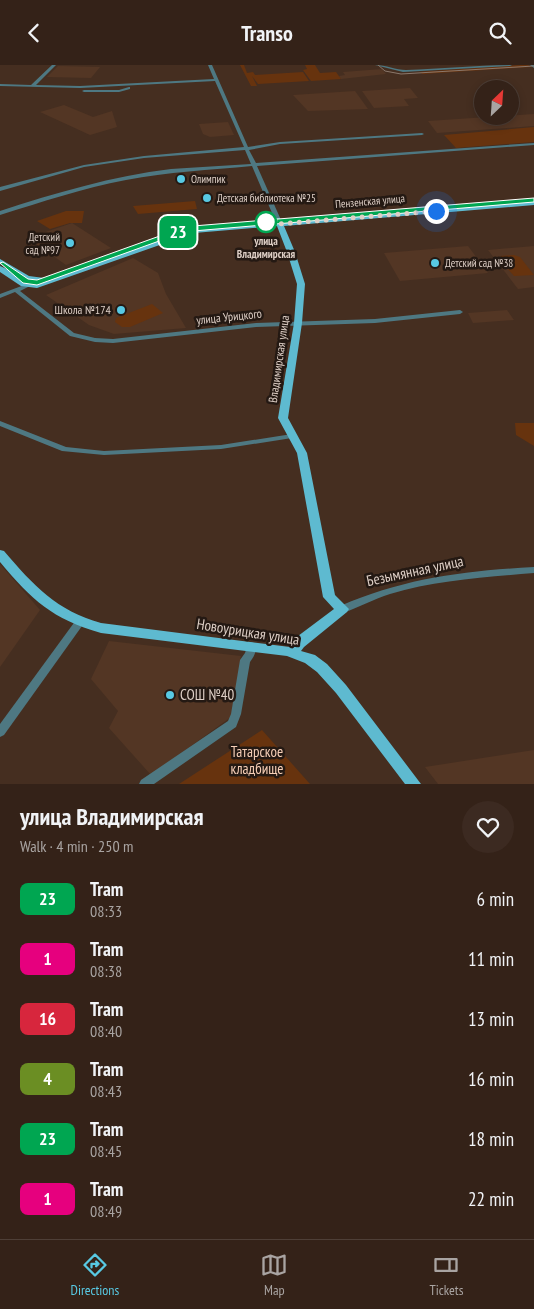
<!DOCTYPE html>
<meta charset="utf-8">
<style>
:root{--surface:#342218;--page:#3c2a21;--text:#f1f3f6;--muted:#a9a4a2;--line:#4e3f37;--accent:#58c9e3}
body{margin:0;font-family:"PT Sans Narrow",sans-serif;background:var(--page);color:var(--text);height:100vh;display:flex;flex-direction:column;font-size:19px;white-space:nowrap}
*{box-sizing:border-box;margin:0}
p{font-size:16px;color:var(--muted)}
.icon{flex:none;width:28px;height:28px;fill:none;stroke:currentColor;stroke-width:2;stroke-linecap:round;stroke-linejoin:round}
.map{position:relative;height:719px;overflow:hidden}
.details{display:flex;flex-direction:column;background:var(--surface);flex:1}
.details>*{flex:none}
.badge{padding:0 10px;border-radius:8px;font-size:18px;line-height:32px}
.needle{width:32px;rotate:25deg}
.buttons{position:absolute;left:474px;top:15px;display:grid;gap:10px}
.buttons a{display:grid;place-items:center;width:45px;height:45px;border-radius:50%;background:var(--surface);box-shadow:0 2px 8px #0003,0 0 0 1px var(--line);font-size:25px}
.you{position:absolute;width:25px;height:25px;margin:-12px;border:4px solid #fff;border-radius:50%;background:#1a73e8;box-shadow:0 0 0 8px #1a73e833}
.map>.badge{position:absolute;translate:-50% -50%;box-shadow:0 0 0 2px #fff}
.round{display:grid;place-items:center;flex:none;width:52px;height:52px;border-radius:26px;background:var(--page)}
.head{display:flex;align-items:center;justify-content:space-between;height:85px;padding:0 20px}
h1{font-size:24px;font-weight:800;line-height:38px}
ul{padding:0;list-style:none}
li{display:flex;align-items:center;gap:15px;height:60px;padding:0 20px}
li div{flex:1}
li b{display:block;font-size:19px}
li em{font-style:normal}
li .badge{min-width:55px;font-weight:700;text-align:center}
header{display:flex;justify-content:space-between;align-items:center;height:65px;padding:0 20px;background:var(--surface);font-size:22px;font-weight:800}
.menu{display:flex;justify-content:space-around;align-items:center;height:70px;border-top:1px solid var(--line);background:var(--surface);font-size:14px;color:var(--muted)}
.menu a{display:grid;justify-items:center;gap:2px}
.menu .selected{color:var(--accent)}
.map>svg:first-child{display:block}
</style>
<header><svg class="icon" aria-label="back" viewBox="0 0 24 24"><path d="M15 5l-7 7 7 7"/></svg>Transo<svg class="icon" aria-label="search" viewBox="0 0 24 24"><circle cx="10" cy="10" r="6"/><path d="M15 15l6 6"/></svg></header>
<div class="map">
<svg width="534" height="719" viewBox="0 0 534 719">
<rect width="100%" height="100%" fill="#452e20"/>
<!-- built -->
<g fill="#533624">
<polygon points="58,1 100,2 91,13 47,12"/>
<polygon points="382,4 386,9 341,14 339,11 345,10 343,7"/>
<polygon points="410,23 418,33 404,34 409,41 374,43 362,26"/>
<polygon points="355,26 368,44 308,46 293,30"/>
<polygon points="64,40 93,52 112,46 117,62 90,70 40,47"/>
<polygon points="534,49 534,61 437,68 428,56"/>
<polygon points="228,57 234,70 210,72 203,69 199,59"/>
<polygon points="72,158 111,183 66,200 28,173"/>
<polygon points="468,181 488,208 400,216 384,188"/>
<polygon points="534,181 534,222 518,224 488,185"/>
<polygon points="133,193 158,208 166,229 186,263 114,269 89,260 46,230"/>
<polygon points="507,245 514,255 473,258 468,248"/>
<polygon points="0,499 40,545 0,602"/>
<polygon points="109,576 241,591 231,652 151,710 109,663 118,646 91,614"/>
<polygon points="534,685 534,719 438,719 425,702"/>
</g>
<!-- green -->
<g fill="#67330e">
<polygon points="240,0 244,0 247,8 253,7 255,10 303,7 309,16 258,19 252,11 257,21 251,21"/>
<polygon points="305,0 315,0 320,8 336,7 341,14 311,16 303,5 307,4"/>
<polygon points="520,0 528,0 531,2 423,9 419,7"/>
<polygon points="534,62 534,77 456,83 444,70"/>
<polygon points="195,136 197,144 138,149 133,141"/>
<polygon points="66,146 84,146 82,158 70,158 50,164 37,156"/>
<polygon points="514,190 520,192 534,210 514,211 499,194 501,191"/>
<polygon points="152,239 163,248 130,262 122,262 115,257 116,253"/>
<polygon points="515,358 534,358 534,381 516,370"/>
<polygon points="262,665 310,719 179,719"/>
</g>
<g fill="none" stroke-linecap="round" stroke-linejoin="round">
<!-- minor -->
<g fill="#4e7882" fill-rule="evenodd">
<path d="M52,0h4l-20,20 44,1 134,-7 -6,-14h4l36,82 32,-5 142,-9 2,1 -2,1 -142,9 -31,6 7,13 278,-20v2l-277,21 24,54 -3,2 -3,-2 -23,-54c-42,4 -84,6 -126,14 -43,8 -84,22 -126,35v-4c55,-18 113,-35 171,-42 26,-2 53,-3 80,-5l-6,-14 -101,8 -60,9 -84,24v-4l84,-22 60,-9 100,-9 -29,-66 -135,7 -80,-2v-2l31,1z"/>
<path d="M375,0c11,0 21,5 31,5 35,-1 71,-5 106,-5l-2,1 -107,6z"/>
<polygon points="530,0 534,0 534,3"/>
<polygon points="129,22 130,22 130,24 119,27 84,27 82,26 84,25 119,25"/>
<polygon points="27,219 30,221 20,226 74,268 95,273 113,274 256,258 375,254 460,245 463,247 460,249 375,258 256,262 113,278 95,277 70,271 15,227 0,233 0,229"/>
<polygon points="0,356 66,382 104,386 221,380 292,369 296,371 292,373 221,384 104,390 62,386 0,361"/>
<path d="M534,502v6c-48,4 -98,7 -144,21 -16,5 -31,13 -47,19l-3,-1 -2,-3 2,-3c65,-28 124,-35 194,-39z"/>
<polygon points="79,554 82,555 84,558 82,561 4,670 0,672 0,659 76,555"/>
<path d="M251,577l3,1c4,7 0,14 -4,19l-9,52 -5,13 -82,57h-15l2,-4 87,-59 3,-7 9,-54 5,-7 3,-10z"/>
</g>
<!-- major -->
<path fill="#5ebad0" fill-rule="evenodd" d="M534,136v4l-250,21 11,26 10,32 -3,39 -14,95 19,35 28,142 14,14 -2,3 -43,35 -3,4 14,4 12,9 19,21 75,99h-16l-69,-91 -19,-21 -12,-9 -18,-7 -186,-23c-49,-14 -69,-33 -101,-71v-12l4,1c29,34 53,60 97,72l189,24 4,-8 40,-30 -11,-12 -26,-144 -19,-35 16,-95 3,-39 -10,-32 -10,-26 -83,7 -157,55 -16,-2 -21,-14v-6c14,5 24,20 40,16l-16,-2 -24,-16v-5l29,17 15,2 1,3 145,-52 85,-7 -1,-2 4,-2 4,3z"/>
<!-- tram -->
<g stroke="#8b786c" stroke-width="1">
<polyline points="378,0 385,6 401,9 534,1"/>
<polyline points="0,198 26,216 37,218 170,169 193,163 534,135"/>
</g>
</g>
<!-- line -->
<polygon fill="#00a651" stroke="#fff" points="534,133 534,137 193,166 173,171 37,220 23,218 0,198 3,197 28,214 37,215 168,168 193,161"/>
<g fill="none" stroke-linecap="round" stroke-linejoin="round">
<!-- walk -->
<polyline stroke="#decfc6" stroke-width="5" stroke-dasharray="0 9" points="266,157 278,155 280,159 290,158 436,146"/>
</g>
<!-- markers -->
<g fill="#58c9e3" stroke="#241913" stroke-width="2">
<circle cx="181" cy="114" r="5"/>
<circle cx="207" cy="133" r="5"/>
<circle cx="70" cy="178" r="5"/>
<circle cx="435" cy="198" r="5"/>
<circle cx="121" cy="245" r="5"/>
<circle cx="170" cy="630" r="5"/>
</g>
<circle fill="#fff" stroke="#00a651" stroke-width="2.5" cx="266" cy="157" r="10"/>
<g text-anchor="middle" stroke-width="5" stroke-linejoin="round" paint-order="stroke">
<!-- far-poi labels -->
<g font-size="11" fill="#decfc6" stroke="#241913" text-anchor="start">
<text x="191" y="118">Олимпик</text>
<text x="217" y="137">Детская библиотека №25</text>
<text x="60" y="176" text-anchor="end">Детский<tspan x="60" dy="13">сад №97</tspan></text>
<text x="445" y="202">Детский сад №38</text>
</g>
<!-- far-street labels -->
<g font-size="11" fill="#decfc6" stroke="#241913">
<text transform="translate(370 136) rotate(-5)" y="4">Пензенская улица</text>
</g>
<!-- far-stop labels -->
<g font-size="11" font-weight="bold" fill="#decfc6" stroke="#241913">
<text x="266" y="180">улица<tspan x="266" dy="13">Владимирская</tspan></text>
</g>
<!-- poi labels -->
<g font-size="12" fill="#decfc6" stroke="#241913" text-anchor="end">
<text x="111" y="249">Школа №174</text>
</g>
<!-- street labels -->
<g font-size="12" fill="#decfc6" stroke="#241913">
<text transform="translate(229 252) rotate(-6)" y="4">улица Урицкого</text>
<text transform="translate(279 294) rotate(-82)" y="4">Владимирская улица</text>
</g>
<!-- near-street labels -->
<g font-size="15" fill="#decfc6" stroke="#241913">
<text transform="translate(415 506) rotate(-12)" y="5">Безымянная улица</text>
<text transform="translate(248 567) rotate(9)" y="5">Новоурицкая улица</text>
</g>
<!-- near-poi labels -->
<g font-size="15" fill="#decfc6" stroke="#241913" text-anchor="start">
<text x="180" y="635">СОШ №40</text>
</g>
<!-- near-park labels -->
<g font-size="15" fill="#f7cfb7" stroke="#241913">
<text x="257" y="692">Татарское<tspan x="257" dy="17">кладбище</tspan></text>
</g>
</g>
</svg>
<div class="buttons">
<a><svg class="needle" viewBox="-14 -14 28 28"><path d="M0-13l5 13h-10z" fill="#e53935"/><path d="M0 13l5-13h-10z" fill="#a9a4a2"/></svg></a>
</div>
<div class="you" style="left:436px;top:146px"></div>
<b class="badge" style="left:178px;top:167px;background:#00a651;color:#fff">23</b>
</div>
<section class="details">
<div class="head"><div><h1>улица Владимирская</h1><p>Walk · 4 min · 250 m</p></div><a class="round"><svg class="icon" aria-label="heart" viewBox="0 0 24 24"><path d="M12 20l-8-8c-3-5 5-10 8-4 3-6 11-1 8 4z"/></svg></a></div>
<ul>
<li><span class="badge" style="background:#00a651;color:#fff">23</span><div><b>Tram</b><p>08:33</p></div><em>6 min</em></li>
<li><span class="badge" style="background:#e6007e;color:#fff">1</span><div><b>Tram</b><p>08:38</p></div><em>11 min</em></li>
<li><span class="badge" style="background:#d7263d;color:#fff">16</span><div><b>Tram</b><p>08:40</p></div><em>13 min</em></li>
<li><span class="badge" style="background:#6b8e23;color:#fff">4</span><div><b>Tram</b><p>08:43</p></div><em>16 min</em></li>
<li><span class="badge" style="background:#00a651;color:#fff">23</span><div><b>Tram</b><p>08:45</p></div><em>18 min</em></li>
<li><span class="badge" style="background:#e6007e;color:#fff">1</span><div><b>Tram</b><p>08:49</p></div><em>22 min</em></li>
</ul>
</section>
<nav class="menu">
<a class="selected"><svg class="icon" aria-label="directions" viewBox="0 0 24 24"><path d="M12 3l9 9-9 9-9-9zM9 14v-3h6M13 9l2 2-2 2"/></svg>Directions</a>
<a><svg class="icon" aria-label="map" viewBox="0 0 24 24"><path d="M3 6l6-2 6 2 6-2v14l-6 2-6-2-6 2zM9 4v14M15 6v14"/></svg>Map</a>
<a><svg class="icon" aria-label="tickets" viewBox="0 0 24 24"><path d="M3 7h18v10H3zM15 7v10"/></svg>Tickets</a>
</nav>
